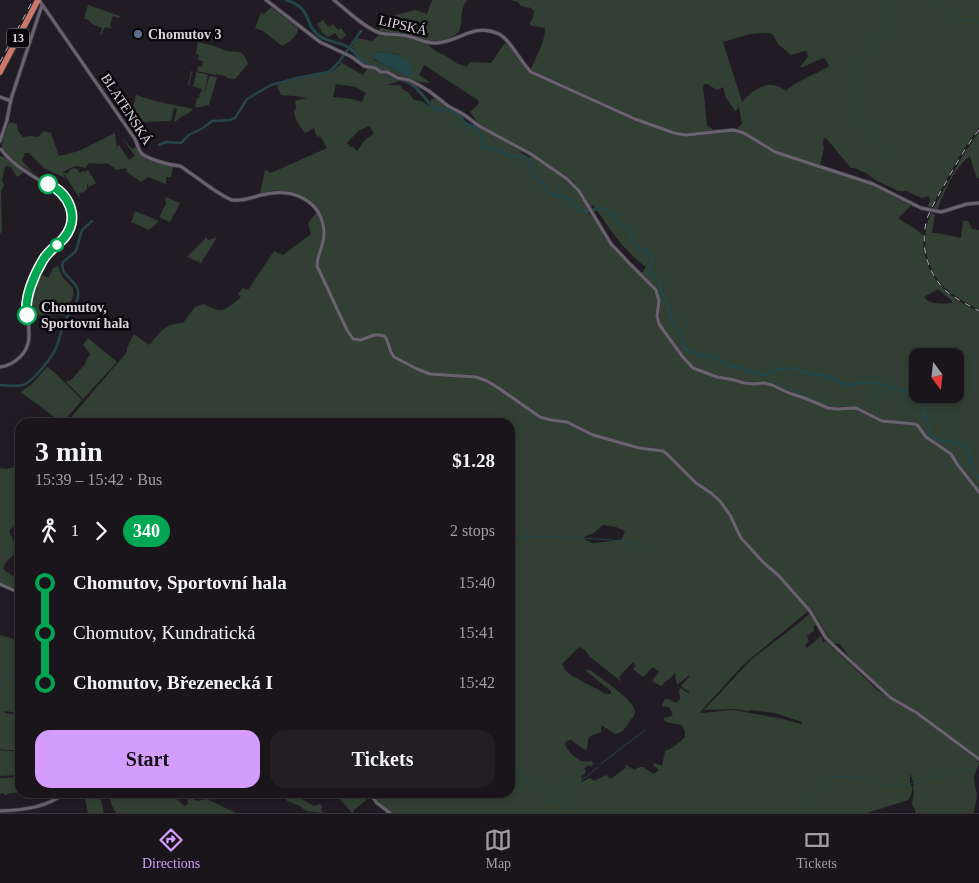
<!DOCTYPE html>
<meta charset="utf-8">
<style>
:root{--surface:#19151b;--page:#221e24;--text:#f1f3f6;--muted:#9f9fa3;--line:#37343a;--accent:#d49cfc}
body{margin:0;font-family:"Times New Roman",serif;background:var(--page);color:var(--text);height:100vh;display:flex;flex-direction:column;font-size:19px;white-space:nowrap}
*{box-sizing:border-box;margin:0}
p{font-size:16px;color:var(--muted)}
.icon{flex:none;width:28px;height:28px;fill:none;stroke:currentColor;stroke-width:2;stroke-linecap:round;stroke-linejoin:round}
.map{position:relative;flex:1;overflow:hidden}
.sheet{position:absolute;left:15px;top:418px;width:500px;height:380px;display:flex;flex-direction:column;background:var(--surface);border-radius:15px;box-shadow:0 2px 8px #0003,0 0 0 1px var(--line)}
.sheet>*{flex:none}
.badge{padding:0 10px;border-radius:16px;font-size:18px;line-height:32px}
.needle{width:32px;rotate:165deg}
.controls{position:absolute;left:909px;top:348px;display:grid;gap:10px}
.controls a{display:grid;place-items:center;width:55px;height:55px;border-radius:10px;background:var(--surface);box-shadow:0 2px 8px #0003,0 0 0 1px var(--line);font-size:25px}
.map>.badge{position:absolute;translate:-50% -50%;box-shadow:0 0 0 2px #fff}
.legs{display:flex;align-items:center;gap:8px;height:55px;padding:0 20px;font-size:16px}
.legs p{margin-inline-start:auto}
.overview{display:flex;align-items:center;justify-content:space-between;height:85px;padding:0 20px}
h1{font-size:28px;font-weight:800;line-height:38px}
.action{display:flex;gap:10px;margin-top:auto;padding:10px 20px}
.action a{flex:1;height:58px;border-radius:15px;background:var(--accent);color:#111;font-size:20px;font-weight:800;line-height:58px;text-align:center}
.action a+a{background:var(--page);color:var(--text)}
ul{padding:0 20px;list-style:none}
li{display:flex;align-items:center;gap:18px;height:50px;font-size:19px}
li i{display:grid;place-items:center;width:8px;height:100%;margin:0 6px;background:currentColor}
li i::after{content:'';width:12px;height:12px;margin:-6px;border:4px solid;border-radius:50%;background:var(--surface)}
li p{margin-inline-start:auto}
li:first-child i{background:linear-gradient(#0000 50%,currentColor 0)}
li:last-child i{background:linear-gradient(currentColor 50%,#0000 0)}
.menu{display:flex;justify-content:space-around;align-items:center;height:70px;border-top:1px solid var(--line);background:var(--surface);font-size:14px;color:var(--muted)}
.menu a{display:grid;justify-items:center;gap:2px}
.menu .on{color:var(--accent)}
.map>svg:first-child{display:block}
</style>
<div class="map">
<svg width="979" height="813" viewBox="0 0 979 813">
<rect width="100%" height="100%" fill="#211c24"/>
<!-- green -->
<g fill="#324033" fill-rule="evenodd">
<path d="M432,0h35c-14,20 8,34 -31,42l-58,-11 14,-15 23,-6 12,4z"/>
<path d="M511,0h468v128l-18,25 -30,55 -3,-2 2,-6 -1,-4 -7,2 -16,-7h-8l-10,-5 -11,-5 -11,-8 -11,-5h-4l-26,-31 -2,5 1,6 -4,17 -45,-14 -31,-19 -6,-3v-2l4,-3 -3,-17 -4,4 -9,-13 -3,-11 -6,3 -10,-6h-2l-2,2 4,39 5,4v2l-26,2 -20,-4 -30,-11 -98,-43 -7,-6c5,-12 14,-27 14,-41l-11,-2 -4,-1v-3l3,-4 1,-7 -3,-3 -10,-2 -3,-4zM764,33h5l4,2 5,9 13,11 14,-4 2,1 1,5 -8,10h3l20,-9 3,2 3,6c-14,9 -32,14 -43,25 -16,-13 -32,-3 -44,11l-19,-60 27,-8z"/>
<polygon points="88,5 120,16 119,18 113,16 110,25 111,26 111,28 116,30 105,27 101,35 100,35 102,28 92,24 90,21 84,18"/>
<path d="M271,7l27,21c0,8 -9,14 -16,18l-19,-15 -8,-3 6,-15 3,1z"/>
<polygon points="323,20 328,27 333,24 338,30 341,28 346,35 340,40 335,33 328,37 321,32 322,31 317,24"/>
<path d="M380,34l26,3 21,7 10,8 9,4 10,7 10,4 5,-5 20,1 14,-20 3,1 17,24 5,5 105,47 46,16 52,-5 10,3 31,19 98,32 38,20v2l-12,11c7,6 16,9 23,15v2l2,-2c-1,42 21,62 56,79v179l-21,-27 -6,-10 -26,-17 -8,-11 -29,-4 -16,-5 -13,-9 -4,-1 -23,1 -37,-13 -24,-11 -24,-1 -31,-7 -23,-9 -6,-6 -29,-38 -1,-4v-26l-17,-19 5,-7c-23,-16 -37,-40 -53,-62l-2,2 -17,-25 -40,-28 -57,-30 1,-1 -8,-11 8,-7 1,-4 -55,-36 -5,10 12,8c-18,-1 -29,-7 -46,-13 -8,-4 -18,-3 -26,-10 -4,-4 -5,-8 -7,-13l5,-9 15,3zM385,52l12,2 12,9 -3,13 -32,-16 -1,-3 2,-4zM938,289l14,12v2c-9,1 -23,2 -28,-6zM918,356h37v38h-37z"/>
<path d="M198,42l20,5 1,1c3,1 5,2 8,3 11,2 16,-3 21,13l-13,15 -8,-1 -1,-2 -10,-2v1l-19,-4 1,-5 4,1 1,-6 -5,-1 1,-5 -3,-1z"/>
<path d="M340,62l23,13 5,-7c10,1 20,9 31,13l-12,4h14l1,4 6,3 6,8 7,1 10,6v-7l4,-2 30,18 -2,3 5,4 -1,2 5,1 2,-2 49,27 -2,1 7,6 3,-2 31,20 17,17 11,19 -2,2 4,2 19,29 42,42 5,11 -2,21 30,43 15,10 33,8 34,5 55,22 33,1 16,10 43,7 2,2 7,9 24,16 8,13 23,29v264l-60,-45 -31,-19 -34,-31 -14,-19 -8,-1 -21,-35 -2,1 -67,-72 -11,-23 -10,-13 -24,-18 -34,-33 -24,-3 -34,-10 -12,-3 -20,-11 -6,-2 -16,-1 -11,-3 -43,-31 -21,-10 -46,-3 -13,-5 -23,-12 -7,-18 -8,-4c-9,2 -20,8 -28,2l-33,-70v-7l7,-24 -5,-21 -6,-11 -13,-8 -26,-5 -15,4 5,-24 6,3 56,-25 -7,-12 -3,1 -3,-9 -9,5c-5,-7 -11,-14 -11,-23l2,-1 -1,-8 12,-3 -12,-2 -14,-1 -4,-10 12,-4 42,-9 10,-8zM336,84l20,3 10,6 -4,9 -10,-3 -19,-2zM369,126l5,7 -10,8 -7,10 -4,-4h-3l-3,-4 11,-12z"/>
<polygon points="191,71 193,72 192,72 189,85 193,86 196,74 195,72 206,74 208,75 203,101 209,77 210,76 217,77 209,105 200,107 195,107 197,98 200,98 199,96 202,89 188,85"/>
<path d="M136,95l19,6 38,8c-4,6 -12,6 -15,11l-4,2 3,-13 -3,-1 -3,13 -29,1 -4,-2 -3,-4 -9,4h-2l10,-4 -2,-5z"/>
<path d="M9,122l8,2 1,7 5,6 7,-1 8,1 6,-6 7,2 8,23 20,-5 36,-18 2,18v-5l2,-1 10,15 6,-4 -13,-18 10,11 4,-2 3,6 3,4 31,10 -2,10h-5v7l-18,-7 -7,5 -15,-11 1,-1 -2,-2 -8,2 -10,-7 -6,1 -12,-1 -4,5c-9,-4 -14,-1 -22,4l2,6 -21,-10 -15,-15h-4l-3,8 13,13c-9,-6 -32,-18 -33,-28 0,-8 5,-17 7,-24z"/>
<path d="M979,132v46h-2l-2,-5 -5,-17c-17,13 -25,35 -33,54l-4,-1 30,-54z"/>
<polygon points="0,156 4,157 24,172 17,177 11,167 5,166 2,180 4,185 1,192 2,231 0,234"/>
<polygon points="74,168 77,169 80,173 83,171 85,172 88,170 96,183 89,187 87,183 87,189 84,192 79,193 80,196 79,197 64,174 66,173 67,174 71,169"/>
<polygon points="165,197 180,203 170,222 159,217 166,204"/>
<polygon points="135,211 159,221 158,222 149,230 131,222"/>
<path d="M317,212c5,10 8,22 4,33 -2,8 -5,13 -5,21l30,65 10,10 18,-5 9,1 10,20 37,18 46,3 11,4 53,36 27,4 25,14 47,13 24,3 47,41 14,14 16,31 39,39 28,33v2l-64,53 -43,47 2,1 31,-3 45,8 24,6v-2l-27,-9 -24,-3 -3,1 -13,-2 -31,1 48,-51 47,-36 10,-9 2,1 6,9 -4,3 2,3 -8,6 2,5 -4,4 2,3 14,-12 2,6 3,-1 8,9h1l41,39 15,11 27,16 61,46c0,6 -4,9 -5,15 0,6 2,11 3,17 0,3 -2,16 -4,19h-57l-2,-6 -2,-2 2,-13 -1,-6 1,-2 -4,-11v11c5,5 1,11 -2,16l-41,13h-475l-9,-7 -12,-13 139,-1v-370h-443l60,-70v-4l7,-14 15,11c12,-13 16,-22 34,-22l12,-16 9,-3c21,11 19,7 37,-7l-3,-3 5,-6 5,2 26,-39 9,4 28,-21 -3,-11zM603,525l13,2 9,4 -4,9 -26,3h-3l-8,-4 1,-3 9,-3zM579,647l6,3 5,7 32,25 -3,-5 14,-15 3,4 -3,3 10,8 10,-10 6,5 -7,9 7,4 3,1 2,-3 12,-10 -1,2 2,10 11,-9h2l-9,10 8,6v2l-8,-6 -2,2 1,9 -2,3 -3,1 -4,-3 -6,-1 -2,4 -1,3 7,1 4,8 -4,2 -5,1v2l2,2 16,3 3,7v5c-6,6 -12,11 -20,14l-3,15 -8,-3 -1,1v1l6,5 -5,4 -11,-7h-3l-6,3 -7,-5 -2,1 2,3 -2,-1 -10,8 -4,3 -5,-4 -12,6 -4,-3 -8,4 -1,-5 5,-5 -2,-4 5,-3 1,2 4,-3 -3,-3c-12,3 -20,-6 -26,-16l1,-4 5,-1 14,10 2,-1 1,-9 2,-4 11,-4v-6h2l12,8c7,-1 10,-5 14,-12 2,-3 6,-6 6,-10 1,-11 -36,-35 -45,-42l-4,-1v2l25,20v3h-5l-34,-18 -7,-6 -3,-6z"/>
<path d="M931,213l4,1 -3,19h5l24,5 2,-17h5l4,8 7,1v80c-12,-7 -26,-14 -36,-24 -18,-19 -23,-49 -12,-73z"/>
<polygon points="205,237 209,240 217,237 201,263 187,257 205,239"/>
<polygon points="58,266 63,278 71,286 73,289 74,294 69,307 64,315 35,315 33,307 30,304 30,300 40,275 47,277 49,277 53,268"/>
<polygon points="88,338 117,362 83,399 66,382 68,381 71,380 86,363 85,362 90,355 90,353 83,345"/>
<polygon points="47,367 56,374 82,400 63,422 61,422 21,392 31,385"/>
<path d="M20,466v58l-5,1 -6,6 8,19c-4,8 -12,10 -14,18l2,3 15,9v12l-20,-10v-114l6,1z"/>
<polygon points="0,635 20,641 20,646 13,646 20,647 20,713 4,711 5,713 20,715 20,751 0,749"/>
<polygon points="0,750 20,752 20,775 0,776"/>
<polygon points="20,777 20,792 6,794 7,795 4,795 4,793 0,794 0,778"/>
<polygon points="126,792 165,793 178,800 184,806 188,804 187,799 190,797 197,801 207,799 236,813 116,813 111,804 109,794 118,796 116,793 124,793 124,794"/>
<polygon points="343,793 367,793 370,797 354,810 353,813 352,813 338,797"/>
<polygon points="288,795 302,799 314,806 320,804 322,806 321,810 324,813 306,811 300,806 287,801 286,799"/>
<polygon points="100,796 104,813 88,813 85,799"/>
</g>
<!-- water -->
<path fill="#244649" d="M385,52c4,1 9,1 13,3 8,3 17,12 14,22l-6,-1 -29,-15 -4,-3v-2l2,-3z"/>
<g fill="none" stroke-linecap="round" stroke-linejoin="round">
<!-- stream -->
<g stroke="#244649" stroke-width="1">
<path d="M890,0c-1,16 -4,31 -15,44 -3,4 -8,7 -11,11 -9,11 -9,52 -4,65l31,37"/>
<path d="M935,0c17,15 21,20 44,22"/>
<polyline points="767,375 768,377"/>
<polyline points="770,378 775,383 831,405 853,405 863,407"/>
<polyline points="876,383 877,400"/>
<polyline points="878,383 900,405 920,421 929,432"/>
<path d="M923,396c19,9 25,24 32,42"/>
<polyline points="877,402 877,415"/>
<path d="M940,440c12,9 16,16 23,29"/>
<polyline points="956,441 957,443"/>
<polyline points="510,536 564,537 611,540 635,543 647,547"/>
<polyline points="0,684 11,675 20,670"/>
<polyline points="601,764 645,730"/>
<polyline points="510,768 526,779 539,783 550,800 554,801 563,801 577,811 584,813"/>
<polyline points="553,801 565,788 586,777 598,767"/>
<path d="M796,813l8,-3 3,-2c5,-9 13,-28 22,-31 7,-2 35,1 42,4 7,2 12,5 19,5 14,2 31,-6 45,-9 12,-4 25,-5 38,-7"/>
</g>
<!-- canal -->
<g stroke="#244649" stroke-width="2.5">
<polyline points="159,145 166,142 181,143 189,135 203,128 212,121 230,120 235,118 247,99 271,85 297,78 329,72 339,62 361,31"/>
<path d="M0,385c7,0 16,2 23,0 10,-3 29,-28 33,-37 4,-9 5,-20 10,-29 4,-8 14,-18 12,-28 -2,-12 -19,-15 -15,-29l13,-11 6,-21 10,-9"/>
</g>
<!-- river -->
<path stroke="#244649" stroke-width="3" d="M286,0c29,9 16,25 35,37 8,5 17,5 25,9 7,3 11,11 17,15 4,4 9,4 14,6 6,3 10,8 16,10 6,3 13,3 18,7 10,6 15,18 24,25l13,1 9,4 8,9 9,4 7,8 4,14h11l14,7 16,1 3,4 5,15 8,6 8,12 18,4 14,14 20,-4 8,4 9,12 8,4 7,15 4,5 11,4 3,3 1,4 -4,13 10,10 4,13 5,11 5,18 8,8 3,15 2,3 5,2 23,6 14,7 35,10 19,-7 12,1 18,5 10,1 26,10 19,-3 11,1 19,6 17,4 9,3v17l5,8 1,14c9,9 24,4 35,11 6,3 6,11 7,18 2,5 4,10 8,14"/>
<defs>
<g id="tertiary">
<path d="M39,0l96,139c2,4 3,10 6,14 4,5 25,11 32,12 0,0 7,1 7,1 4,2 7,5 10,7 11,7 30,23 42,27 11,2 23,-4 34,-6 28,-6 56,7 58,38 1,12 -7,22 -7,34l30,64 6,9 8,1 13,-5h5l5,1 2,2 5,14 3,5 23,12 13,5 46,3 11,4 10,6 43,30 11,3 16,2 26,13 46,13 24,3 4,3 29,29 15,10 9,8 10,14 11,23 22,24 16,14 31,35 16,27 8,8 57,52 26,15 62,46"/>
<polyline points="266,0 320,42 352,57 364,66 375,68 381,72 387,72 398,78 409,80 417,84 429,91 448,106 463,114 479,126 531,154 567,179 579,191 611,244 629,263 656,290 659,301 657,316 659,324 682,356 693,368 717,377 734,380 744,383 754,384 764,383 772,385 789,393 807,399 828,408 837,409 856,408 882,421 915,424 918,426 926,437 951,454 957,464 979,492"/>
<path d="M334,0c12,10 32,29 46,33 9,2 18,1 27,3 10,2 20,8 30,7 22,-1 37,-21 62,-9 11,5 22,29 32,38l104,47 39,14 12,2 47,-5 11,3 31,19 98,32 48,24 20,4 26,-8 12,-1"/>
<polyline points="0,97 11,101"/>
<polyline points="0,141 7,120 11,99 42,5"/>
<path d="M0,367c8,-1 14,-4 20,-10 19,-18 1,-43 9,-65 4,-11 9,-25 16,-35 12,-17 33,-24 25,-51 -5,-15 -18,-19 -31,-26 -13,-8 -29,-18 -38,-31"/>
<polyline points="0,584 20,593"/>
<polyline points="369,792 377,803 390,813"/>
<path d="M0,811c23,-1 47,-3 66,-19"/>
</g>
<polyline id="trunk" points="0,72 38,0"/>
</defs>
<!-- tertiary casing -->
<use href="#tertiary" stroke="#3b373f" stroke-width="4.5"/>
<!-- trunk casing -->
<use href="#trunk" stroke="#3b373f" stroke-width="7"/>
<!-- tertiary -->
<use href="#tertiary" stroke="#69636e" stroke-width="3"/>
<!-- trunk -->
<use href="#trunk" stroke="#cc786b" stroke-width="5.5"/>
<!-- rail -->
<g stroke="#b6b2b9" stroke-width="1" stroke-dasharray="6 6" stroke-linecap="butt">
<polyline points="0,62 33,0"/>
<path d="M979,130c-13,16 -23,34 -33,52 -6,11 -13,22 -18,34 -9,26 -2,56 18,75 10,8 22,14 33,20"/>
</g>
</g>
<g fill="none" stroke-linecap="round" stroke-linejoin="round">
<defs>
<path id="line-1" d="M27,315c-3,-17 7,-40 16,-55 5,-9 14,-14 21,-22 16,-20 6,-44 -16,-54"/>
</defs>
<!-- line-1 casing -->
<use href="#line-1" stroke="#fff" stroke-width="11"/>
<!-- line-1 -->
<use href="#line-1" stroke="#00a651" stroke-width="8"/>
</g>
<!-- markers -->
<circle fill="#5c6f8a" stroke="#09070b" stroke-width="2" cx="138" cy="34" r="5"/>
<g fill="#fff" stroke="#00a651" stroke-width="2.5">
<circle cx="48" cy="184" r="9"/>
<circle cx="57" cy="245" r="6"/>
<circle cx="27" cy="315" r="9"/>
</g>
<g text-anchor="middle" stroke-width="5" stroke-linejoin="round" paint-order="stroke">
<!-- shield labels -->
<rect fill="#09070b" stroke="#9a969c" stroke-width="1" x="7" y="28.5" width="22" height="19" rx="4"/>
<g font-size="12" font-weight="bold" fill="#d8d4da">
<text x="18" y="42">13</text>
</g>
<!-- street labels -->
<g font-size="14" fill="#d8d4da" stroke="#09070b">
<text transform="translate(403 25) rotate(13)" y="5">LIPSKÁ</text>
<text transform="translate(127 109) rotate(57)" y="5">BLATENSKÁ</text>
</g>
<!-- poi labels -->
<g font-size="14" font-weight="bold" fill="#d8d4da" stroke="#09070b" text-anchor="start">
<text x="148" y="39">Chomutov 3</text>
</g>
<!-- stop labels -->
<g font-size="14" font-weight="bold" fill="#d8d4da" stroke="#09070b" text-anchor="start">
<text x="41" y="312">Chomutov,<tspan x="41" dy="16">Sportovní hala</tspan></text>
</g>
</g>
</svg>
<div class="controls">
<a><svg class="needle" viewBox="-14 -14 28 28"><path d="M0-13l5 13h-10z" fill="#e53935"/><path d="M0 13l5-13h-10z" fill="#9f9fa3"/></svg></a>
</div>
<section class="sheet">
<div class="overview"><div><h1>3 min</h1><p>15:39 – 15:42 · Bus</p></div><b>$1.28</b></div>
<div class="legs"><svg class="icon" aria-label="walk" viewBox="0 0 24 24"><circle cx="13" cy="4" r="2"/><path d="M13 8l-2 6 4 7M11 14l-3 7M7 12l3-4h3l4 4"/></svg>1<svg class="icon" aria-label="forward" viewBox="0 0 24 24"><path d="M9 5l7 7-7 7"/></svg><b class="badge" style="background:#00a651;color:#fff">340</b><p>2 stops</p></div>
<ul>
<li><i style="color:#00a651"></i><b>Chomutov, Sportovní hala</b><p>15:40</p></li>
<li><i style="color:#00a651"></i><span>Chomutov, Kundratická</span><p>15:41</p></li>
<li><i style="color:#00a651"></i><b>Chomutov, Březenecká I</b><p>15:42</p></li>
</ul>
<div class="action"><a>Start</a><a>Tickets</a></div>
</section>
</div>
<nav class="menu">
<a class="on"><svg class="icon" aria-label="directions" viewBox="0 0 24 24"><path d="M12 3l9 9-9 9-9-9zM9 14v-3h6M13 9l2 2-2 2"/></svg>Directions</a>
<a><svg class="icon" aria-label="map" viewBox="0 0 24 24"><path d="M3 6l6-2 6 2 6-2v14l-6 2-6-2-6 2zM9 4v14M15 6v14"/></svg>Map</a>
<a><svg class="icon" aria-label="tickets" viewBox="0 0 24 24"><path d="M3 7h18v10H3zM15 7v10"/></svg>Tickets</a>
</nav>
